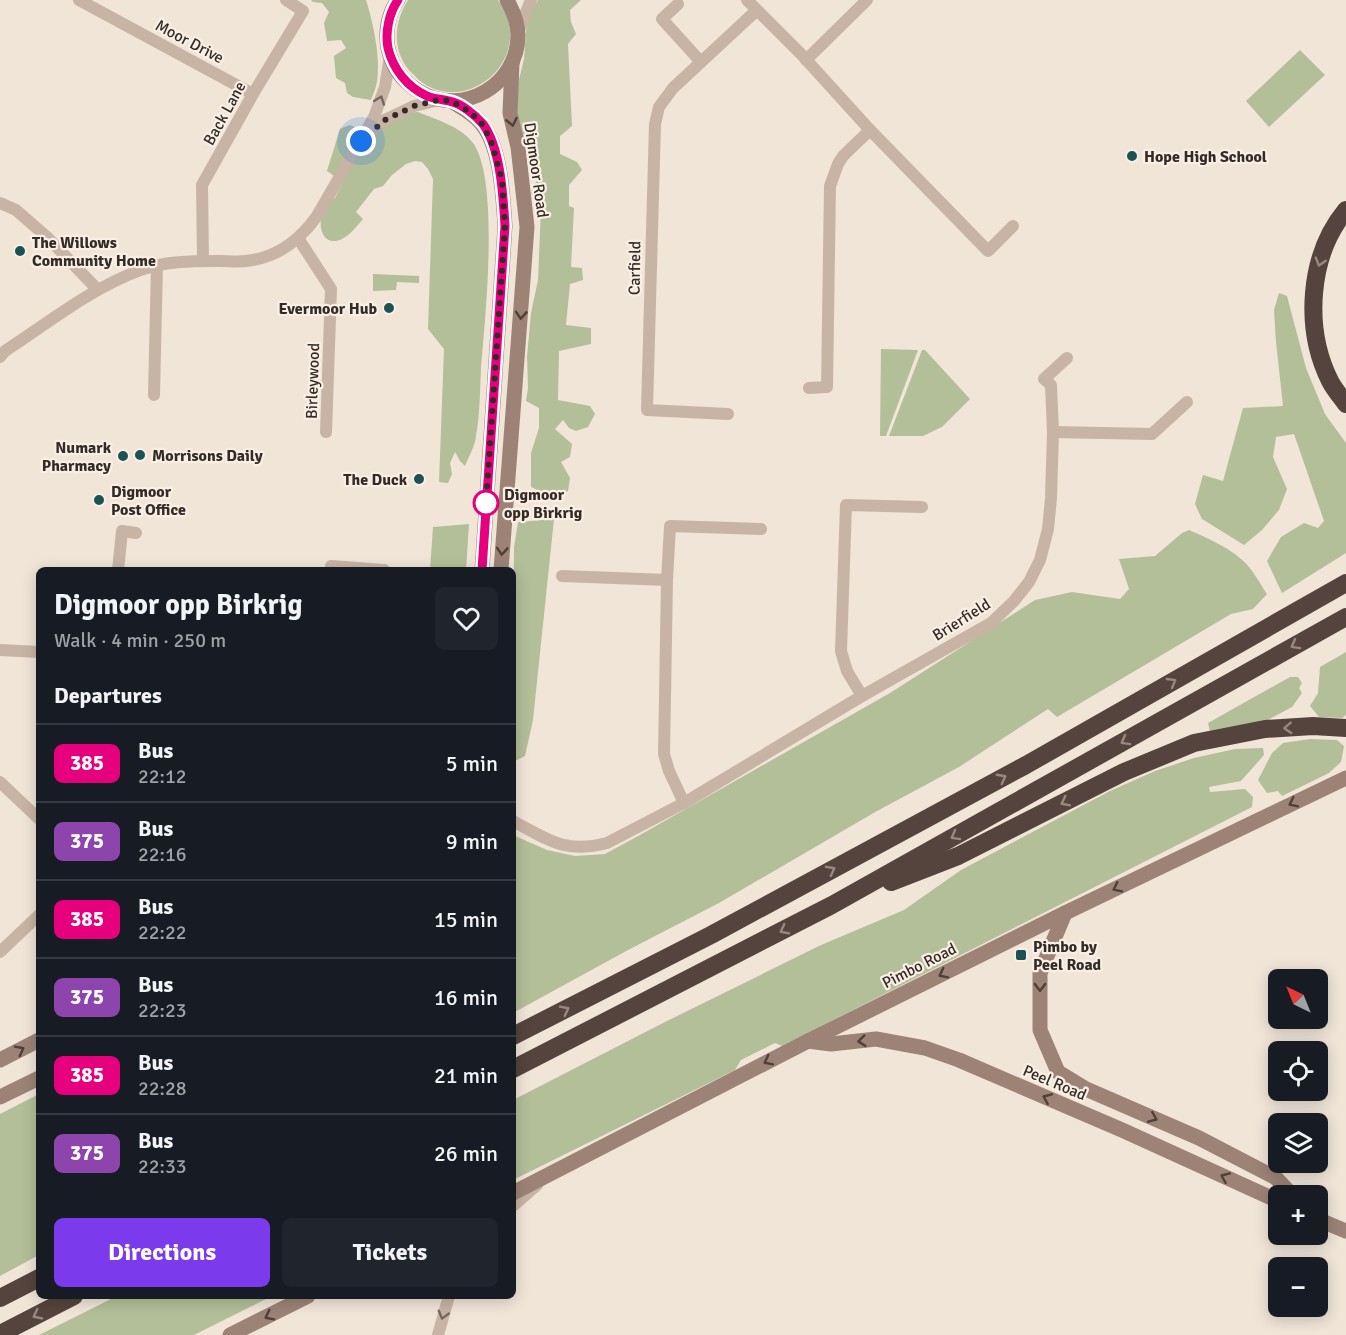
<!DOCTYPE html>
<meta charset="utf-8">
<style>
:root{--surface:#171b24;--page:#20242c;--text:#f1f3f6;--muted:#9ea1a6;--line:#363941;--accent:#7c3aed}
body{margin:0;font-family:Signika,sans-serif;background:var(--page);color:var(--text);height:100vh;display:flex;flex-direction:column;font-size:22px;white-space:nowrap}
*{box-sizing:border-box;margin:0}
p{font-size:20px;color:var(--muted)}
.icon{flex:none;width:33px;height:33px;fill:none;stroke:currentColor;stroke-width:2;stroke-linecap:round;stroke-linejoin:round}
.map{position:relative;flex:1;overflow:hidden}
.details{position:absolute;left:36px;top:567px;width:480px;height:732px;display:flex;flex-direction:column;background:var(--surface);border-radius:9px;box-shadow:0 3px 15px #0003}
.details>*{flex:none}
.badge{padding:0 12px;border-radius:9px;font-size:21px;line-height:39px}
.needle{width:39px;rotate:317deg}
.tools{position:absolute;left:1268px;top:969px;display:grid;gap:12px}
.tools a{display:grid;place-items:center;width:60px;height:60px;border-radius:9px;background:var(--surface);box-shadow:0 3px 15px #0003;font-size:30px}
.you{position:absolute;width:30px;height:30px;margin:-15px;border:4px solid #fff;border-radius:50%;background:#1a73e8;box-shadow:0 0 0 9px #1a73e833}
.map>.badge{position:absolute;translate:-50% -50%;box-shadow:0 0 0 3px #fff}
h2{padding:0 18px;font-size:22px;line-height:54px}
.round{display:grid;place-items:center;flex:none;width:63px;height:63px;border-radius:9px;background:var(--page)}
.headline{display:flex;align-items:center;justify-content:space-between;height:102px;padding:0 18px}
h1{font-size:28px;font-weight:800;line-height:45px}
.action{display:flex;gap:12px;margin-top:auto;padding:12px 18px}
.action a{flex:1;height:69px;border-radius:9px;background:var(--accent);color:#fff;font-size:24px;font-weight:800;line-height:69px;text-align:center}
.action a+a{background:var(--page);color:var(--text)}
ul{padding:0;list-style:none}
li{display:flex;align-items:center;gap:18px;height:78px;padding:0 18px;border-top:2px solid var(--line)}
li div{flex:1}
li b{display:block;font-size:22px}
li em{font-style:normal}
li .badge{min-width:66px;font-weight:700;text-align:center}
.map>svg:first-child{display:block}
</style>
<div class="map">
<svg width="1346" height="1335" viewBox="0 0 1346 1335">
<rect width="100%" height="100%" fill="#f1e5d8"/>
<!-- green -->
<g fill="#b3bf98">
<path d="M311,0h55c7,22 15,58 11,82 -1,6 -4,12 -6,18l-18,-3 -6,-4 -2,-10 -9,-5 -2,-22 12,-8 -5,-8 -14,1 -3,-18 5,-11 -7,-9 -9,-1z"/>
<path d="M408,0h90c6,9 11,19 12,30 4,51 -61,84 -96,45 -7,-6 -12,-14 -15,-23 -5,-19 -1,-36 9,-52z"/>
<polygon points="538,0 581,0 570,10 571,22 576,34 568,44 572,126 560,136 560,154 577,162 582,170 569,185 569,206 574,208 571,267 582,268 583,280 570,284 566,325 591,328 591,344 559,351 558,400 590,406 595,414 588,427 576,431 569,428 563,420 555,429 572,444 570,457 561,462 570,478 568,491 555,498 531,487 531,453 539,428 539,408 526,401 528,388 527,357 531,313 538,280 541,208 531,193 539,176 518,133 515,96 524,59 527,19"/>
<polygon points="1300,50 1325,75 1269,127 1246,101"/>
<path d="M418,112c19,8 42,14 55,31 27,37 12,176 8,225 -1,22 -1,46 -5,68 -1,10 -7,20 -11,30l-5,-5 -5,-9 -5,11 2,11 -4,9 -9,-1 5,-133 -16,-20 5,-150 -5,-10 -6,-7 -7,-1 -9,3 -14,11 -9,11 -9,3 -18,23 7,7c-6,7 -13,16 -21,20 -25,12 -29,-31 -7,-41l8,-16 -16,-11 13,-42 10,-4 23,10 32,-22z"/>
<polygon points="373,274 419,276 419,283 397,282 396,290 373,291"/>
<polygon points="1279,293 1287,296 1306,368 1325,414 1346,443 1346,553 1282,593 1267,561 1281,537 1304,523 1318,528 1324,521 1294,434 1276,437 1273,457 1287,489 1279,510 1262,530 1244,545 1202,519 1195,504 1203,475 1223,481 1243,408 1283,406 1276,342 1274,310"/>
<polygon points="881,349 918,350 886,436 880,436"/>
<polygon points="922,350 925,350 970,399 942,427 923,436 889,436"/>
<polygon points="554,519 533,720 525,756 513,762 514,547 518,522"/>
<polygon points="469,524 466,570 430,570 433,527"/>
<path d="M1189,530c18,8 37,16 52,29 11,9 18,23 26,35l-14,15 -22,5 -174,103 -9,-8 -89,58 -82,44 -158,92 -91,47 -115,63v-178l34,15 28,6 30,-2 35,-19 250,-142 145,-93 37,-8 48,7 9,-10 -10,-30 36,-3 27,-23z"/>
<polygon points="1346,652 1346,715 1342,718 1319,717 1310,706 1318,693 1320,667"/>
<polygon points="1290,677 1298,677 1302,683 1299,688 1302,693 1292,707 1266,721 1210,732 1208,723"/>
<polygon points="1310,739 1337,740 1344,746 1341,762 1329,773 1282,796 1278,791 1267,793 1258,780 1272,753 1283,743"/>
<polygon points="1263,748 1264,755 1241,781 1209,787 1210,792 1245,789 1253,797 1252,807 782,1046 775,1043 741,1060 735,1070 513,1180 513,1100 665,1022 821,945 904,910 961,870 1110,791 1155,771 1194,758 1235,749"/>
<polygon points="39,1094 39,1255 0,1276 0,1114"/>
<polygon points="117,1296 272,1296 194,1335 39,1335"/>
</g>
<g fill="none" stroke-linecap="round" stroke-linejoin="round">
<!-- street -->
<g stroke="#c8b4a4" stroke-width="12">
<polyline points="79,0 253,94"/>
<polyline points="747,0 801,54 870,130 988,251 1013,226"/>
<polyline points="678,4 662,19 701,62"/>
<polyline points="518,32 531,0"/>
<polyline points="806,60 867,0"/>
<polyline points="366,137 385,120 414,106 439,100"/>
<polyline points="0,203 16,210 48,238 97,289"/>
<polyline points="298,238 331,289 326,432"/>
<polyline points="203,261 202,185 253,94 303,11 286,0"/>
<path d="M0,357l5,-6c43,-28 85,-62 133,-80 26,-10 53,-10 81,-10 9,0 18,1 27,0 30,-3 54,-21 71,-45l57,-99 11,-30 5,-31"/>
<polyline points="809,388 827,387 830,186 838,164 843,156 870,130"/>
<polyline points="154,395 157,265"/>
<polyline points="728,414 647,410 655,124 659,107 673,88 757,10"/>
<polyline points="1053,432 1152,434 1187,402"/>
<polyline points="118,570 122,531 136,533"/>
<polyline points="331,570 331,566 384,570"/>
<polyline points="562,576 667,580"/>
<polyline points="0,650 39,652"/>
<polyline points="862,696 847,671 841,651 846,505 922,507"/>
<polyline points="0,782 39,819"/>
<polyline points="684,803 669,771 664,754 667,580 670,526 761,529"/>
<path d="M513,821c35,19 52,33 94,22l77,-40 178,-107 129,-73 23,-22 15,-19 11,-22 8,-31 3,-31 2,-66 -2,-47 -7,-6 23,-21"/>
<polyline points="0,952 39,915"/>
<polyline points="513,1206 537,1185"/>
<polyline points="438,1335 449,1296"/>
</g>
<!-- secondary -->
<g stroke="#9c8376" stroke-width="15">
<path d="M398,0c-10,14 -13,32 -10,48 4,19 15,34 32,44 43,25 98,-7 98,-57 0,-13 -5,-24 -11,-35"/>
<path d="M451,101c11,7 22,12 30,22 20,23 22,74 24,103l-23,344"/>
<polyline points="501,570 527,227 518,147 510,113 512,63"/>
<polyline points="1065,913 1040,973 1040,1030 1058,1072 1086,1089 1199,1138 1276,1178 1293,1196"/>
<polyline points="808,1041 831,1044 876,1039 925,1048 959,1060 1122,1130 1278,1201"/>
<polyline points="0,1060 39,1040"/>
<polyline points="0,1097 39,1078"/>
<polyline points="513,1193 808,1041 1065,913 1346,778"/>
<polyline points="1317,1219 1346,1231"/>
<polyline points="230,1335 308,1296"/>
</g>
<!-- highway -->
<g stroke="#55443d" stroke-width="18">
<path d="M1346,210c-38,46 -42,119 -16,171 4,8 11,16 16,23"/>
<polyline points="891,882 958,856 1124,772 1194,743 1265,729 1313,726 1346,728"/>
<polyline points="513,1036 711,935 1026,765 1346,583"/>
<polyline points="513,1069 832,905 1346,617"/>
<polyline points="0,1298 39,1278"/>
<polyline points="0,1334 74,1296"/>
</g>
</g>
<!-- one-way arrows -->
<defs><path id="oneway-chevron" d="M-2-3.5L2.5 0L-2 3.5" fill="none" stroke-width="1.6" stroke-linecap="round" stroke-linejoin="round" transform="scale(1.5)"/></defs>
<g stroke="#77685f">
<use href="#oneway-chevron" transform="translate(380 100) rotate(-70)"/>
<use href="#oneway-chevron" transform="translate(443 1315) rotate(106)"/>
</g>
<g stroke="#4e403a">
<use href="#oneway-chevron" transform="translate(512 122) rotate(78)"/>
<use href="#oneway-chevron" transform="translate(521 315) rotate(94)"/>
<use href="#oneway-chevron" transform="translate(502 551) rotate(94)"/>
<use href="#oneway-chevron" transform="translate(1293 803) rotate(154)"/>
<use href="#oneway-chevron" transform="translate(1117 888) rotate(154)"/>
<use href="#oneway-chevron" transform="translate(943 974) rotate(153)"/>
<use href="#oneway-chevron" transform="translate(1040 987) rotate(90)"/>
<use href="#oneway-chevron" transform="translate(862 1041) rotate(174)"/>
<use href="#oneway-chevron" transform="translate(20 1050) rotate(-27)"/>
<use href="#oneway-chevron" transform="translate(768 1061) rotate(153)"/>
<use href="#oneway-chevron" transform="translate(1047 1098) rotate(-157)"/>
<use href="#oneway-chevron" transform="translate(1153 1118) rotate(23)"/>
<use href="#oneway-chevron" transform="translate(1225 1177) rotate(-156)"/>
<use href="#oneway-chevron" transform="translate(269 1316) rotate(153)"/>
</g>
<g stroke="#978880">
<use href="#oneway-chevron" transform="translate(1320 262) rotate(107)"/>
<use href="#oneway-chevron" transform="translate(1295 645) rotate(151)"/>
<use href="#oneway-chevron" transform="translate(1172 682) rotate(-30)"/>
<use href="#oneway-chevron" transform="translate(1288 728) rotate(177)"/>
<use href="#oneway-chevron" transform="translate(1125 741) rotate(151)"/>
<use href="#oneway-chevron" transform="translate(1002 778) rotate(-28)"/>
<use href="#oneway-chevron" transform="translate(1065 802) rotate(153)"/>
<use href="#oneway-chevron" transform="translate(955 836) rotate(151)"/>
<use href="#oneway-chevron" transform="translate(831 870) rotate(-28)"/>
<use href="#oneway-chevron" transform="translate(784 930) rotate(153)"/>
<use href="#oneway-chevron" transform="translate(565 1010) rotate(-27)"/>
<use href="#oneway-chevron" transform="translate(37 1315) rotate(153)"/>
</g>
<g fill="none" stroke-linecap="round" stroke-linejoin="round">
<defs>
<path id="line" d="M398,0c-9,13 -13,32 -10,48 5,21 19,39 39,48 7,3 15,3 22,5 12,2 26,14 34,23 18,25 20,72 22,102l-23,344"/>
</defs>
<!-- line casing -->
<use href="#line" stroke="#fff" stroke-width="14"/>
<!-- line -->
<use href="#line" stroke="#e6007e" stroke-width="9"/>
<!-- walk -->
<polyline stroke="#342a26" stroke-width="6" stroke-dasharray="0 10.8" points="361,141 385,120 414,106 439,100 451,101 470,112 482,124 491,141 502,180 505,226 486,503"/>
</g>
<!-- markers -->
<g fill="#1c5255" stroke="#f9efe4" stroke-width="2">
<circle cx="1132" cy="156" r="6"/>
<circle cx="20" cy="251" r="6"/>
<circle cx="389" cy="308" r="6"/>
<circle cx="140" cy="455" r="6"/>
<circle cx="123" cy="456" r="6"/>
<circle cx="419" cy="479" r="6"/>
<circle cx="99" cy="500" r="6"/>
<rect x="1015" y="949" width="12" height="12" rx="3"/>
</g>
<circle fill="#fff" stroke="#e6007e" stroke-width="3" cx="486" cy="503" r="12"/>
<g text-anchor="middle" stroke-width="4.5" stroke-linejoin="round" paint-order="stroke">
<!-- street labels -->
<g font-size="16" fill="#342a26" stroke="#f9efe4">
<text transform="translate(190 41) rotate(28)" y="6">Moor Drive</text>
<text transform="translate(224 113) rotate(-61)" y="6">Back Lane</text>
<text transform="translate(537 170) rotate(82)" y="6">Digmoor Road</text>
<text transform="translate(634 268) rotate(-89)" y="6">Carfield</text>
<text transform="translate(312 381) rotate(-88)" y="6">Birleywood</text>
<text transform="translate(961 619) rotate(-32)" y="6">Brierfield</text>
<text transform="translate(919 965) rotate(-27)" y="6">Pimbo Road</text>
<text transform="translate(1055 1082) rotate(23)" y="6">Peel Road</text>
</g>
<!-- poi labels -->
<g font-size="16" font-weight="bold" fill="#342a26" stroke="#f9efe4" text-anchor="start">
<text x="1144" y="162">Hope High School</text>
<text x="32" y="248">The Willows<tspan x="32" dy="18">Community Home</tspan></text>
<text x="377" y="314" text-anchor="end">Evermoor Hub</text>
<text x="111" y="453" text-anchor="end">Numark<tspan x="111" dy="18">Pharmacy</tspan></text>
<text x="152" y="461">Morrisons Daily</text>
<text x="407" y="485" text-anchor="end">The Duck</text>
<text x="111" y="497">Digmoor<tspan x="111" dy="18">Post Office</tspan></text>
<text x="1033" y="952">Pimbo by<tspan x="1033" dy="18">Peel Road</tspan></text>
</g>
<!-- stop labels -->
<g font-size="16" font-weight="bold" fill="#342a26" stroke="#f9efe4" text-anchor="start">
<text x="504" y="500">Digmoor<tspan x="504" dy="18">opp Birkrig</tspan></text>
</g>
</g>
</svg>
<div class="tools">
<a><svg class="needle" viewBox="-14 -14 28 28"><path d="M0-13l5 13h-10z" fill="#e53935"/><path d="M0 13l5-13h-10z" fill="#9ea1a6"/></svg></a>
<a><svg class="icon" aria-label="locate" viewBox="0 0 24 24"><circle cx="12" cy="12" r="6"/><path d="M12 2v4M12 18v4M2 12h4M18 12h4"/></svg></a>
<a><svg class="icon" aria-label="layers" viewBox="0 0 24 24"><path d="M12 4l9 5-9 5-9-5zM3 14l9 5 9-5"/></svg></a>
<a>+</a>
<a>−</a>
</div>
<div class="you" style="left:361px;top:141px"></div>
<section class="details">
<div class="headline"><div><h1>Digmoor opp Birkrig</h1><p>Walk · 4 min · 250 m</p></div><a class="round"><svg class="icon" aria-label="heart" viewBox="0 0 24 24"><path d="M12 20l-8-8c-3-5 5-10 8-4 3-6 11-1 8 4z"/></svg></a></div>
<h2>Departures</h2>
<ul>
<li><span class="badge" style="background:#e6007e;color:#fff">385</span><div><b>Bus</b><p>22:12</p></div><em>5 min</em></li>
<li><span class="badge" style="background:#8e44ad;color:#fff">375</span><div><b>Bus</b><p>22:16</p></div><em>9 min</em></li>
<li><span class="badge" style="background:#e6007e;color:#fff">385</span><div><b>Bus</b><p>22:22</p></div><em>15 min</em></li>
<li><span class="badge" style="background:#8e44ad;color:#fff">375</span><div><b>Bus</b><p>22:23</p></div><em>16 min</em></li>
<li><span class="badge" style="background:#e6007e;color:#fff">385</span><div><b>Bus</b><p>22:28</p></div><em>21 min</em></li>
<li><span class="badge" style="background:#8e44ad;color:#fff">375</span><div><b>Bus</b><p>22:33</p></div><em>26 min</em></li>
</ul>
<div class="action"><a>Directions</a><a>Tickets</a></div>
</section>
</div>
